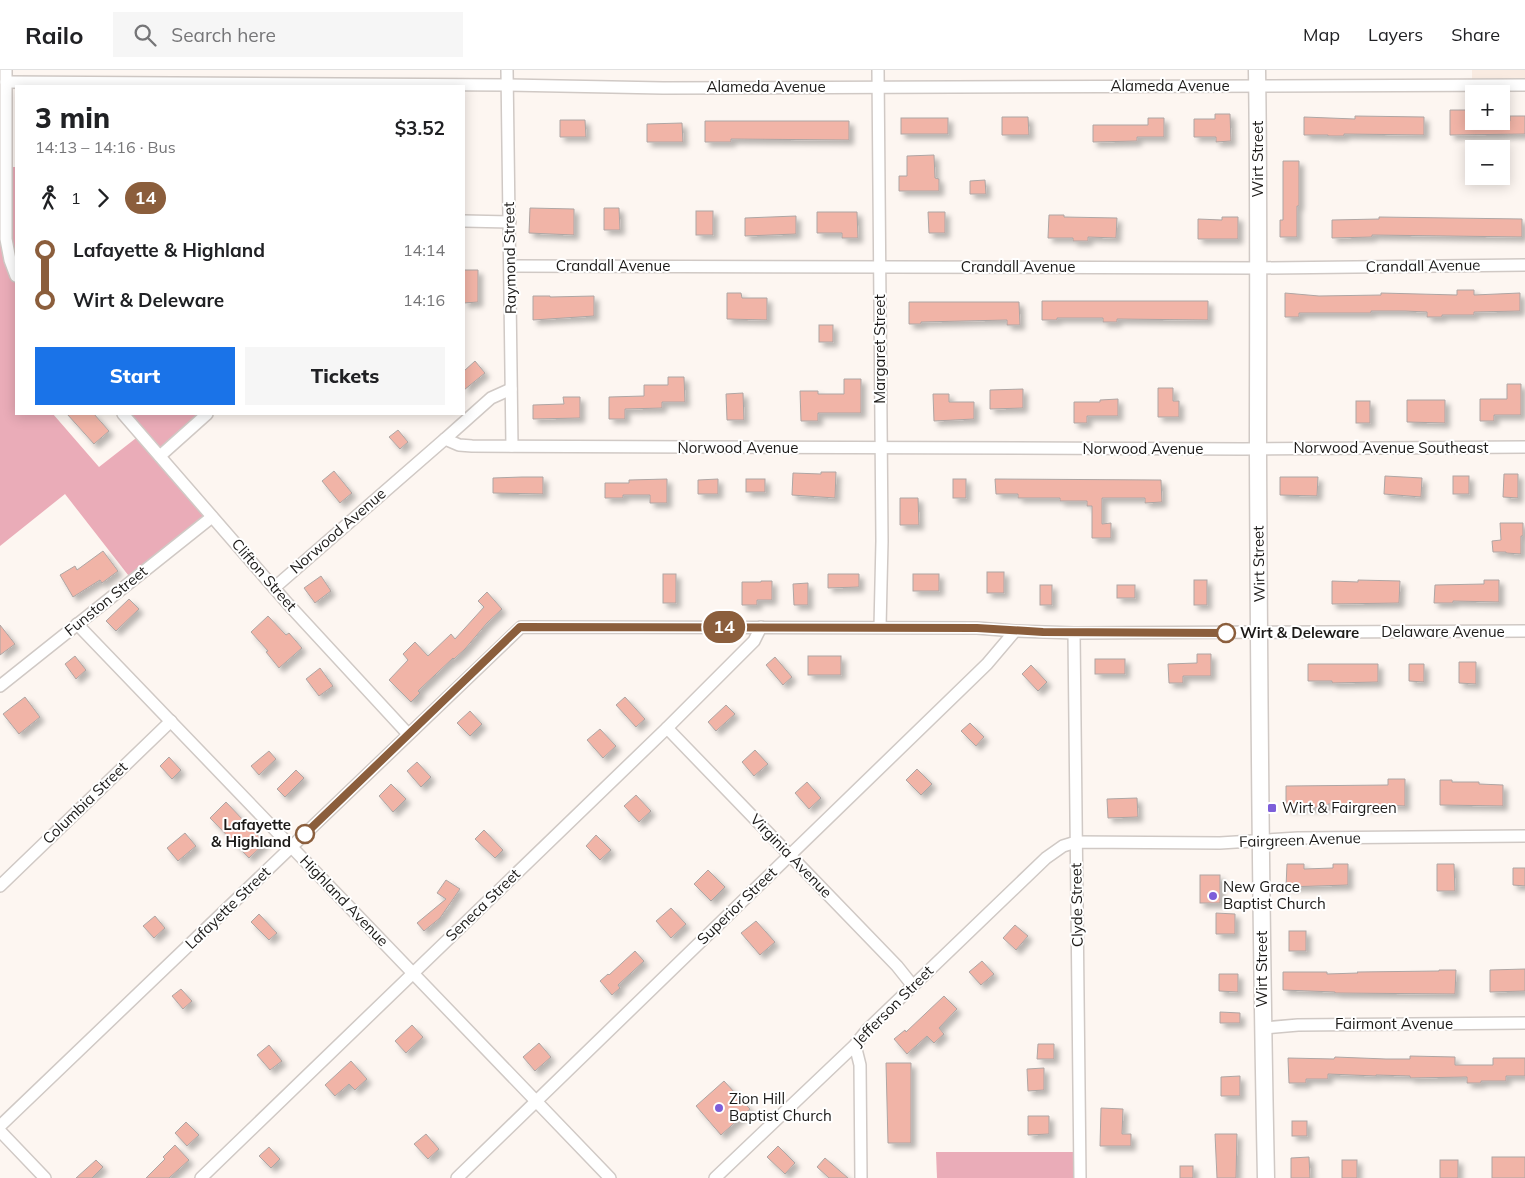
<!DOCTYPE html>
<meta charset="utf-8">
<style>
:root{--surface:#fff;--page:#f6f6f6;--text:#202124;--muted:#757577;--line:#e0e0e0;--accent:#1a73e8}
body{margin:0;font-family:Mulish,sans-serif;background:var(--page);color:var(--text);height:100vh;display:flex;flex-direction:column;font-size:19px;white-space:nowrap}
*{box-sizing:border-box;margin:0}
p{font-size:16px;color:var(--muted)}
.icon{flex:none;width:28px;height:28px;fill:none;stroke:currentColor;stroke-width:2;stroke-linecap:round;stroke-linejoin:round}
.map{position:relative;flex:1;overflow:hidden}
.sheet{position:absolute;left:15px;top:15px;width:450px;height:330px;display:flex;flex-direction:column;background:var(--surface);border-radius:0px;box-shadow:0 2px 12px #0003}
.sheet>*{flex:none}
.badge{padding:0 10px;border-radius:16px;font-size:18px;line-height:32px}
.controls{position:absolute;left:1465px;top:15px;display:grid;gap:10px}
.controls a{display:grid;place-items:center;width:45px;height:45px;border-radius:0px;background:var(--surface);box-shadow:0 2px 12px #0003;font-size:25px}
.map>.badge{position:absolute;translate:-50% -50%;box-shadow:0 0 0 2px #fff}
.legs{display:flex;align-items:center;gap:8px;height:55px;padding:0 20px;font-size:16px}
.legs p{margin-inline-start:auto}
.overview{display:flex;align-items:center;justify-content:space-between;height:85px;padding:0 20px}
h1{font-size:28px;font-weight:800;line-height:38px}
.primary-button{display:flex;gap:10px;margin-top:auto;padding:10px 20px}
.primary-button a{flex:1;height:58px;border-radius:0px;background:var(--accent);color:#fff;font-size:20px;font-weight:800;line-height:58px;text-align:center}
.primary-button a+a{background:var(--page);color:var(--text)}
ul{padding:0 20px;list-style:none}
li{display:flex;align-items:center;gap:18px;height:50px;font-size:19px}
li i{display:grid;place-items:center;width:8px;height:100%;margin:0 6px;background:currentColor}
li i::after{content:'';width:12px;height:12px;margin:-6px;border:4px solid;border-radius:50%;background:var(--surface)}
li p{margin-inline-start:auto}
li:first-child i{background:linear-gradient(#0000 50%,currentColor 0)}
li:last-child i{background:linear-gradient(currentColor 50%,#0000 0)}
header{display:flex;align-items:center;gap:30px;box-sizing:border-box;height:70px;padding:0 25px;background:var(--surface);border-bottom:1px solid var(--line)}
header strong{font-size:24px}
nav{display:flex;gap:28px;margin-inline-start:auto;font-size:18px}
.search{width:350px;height:45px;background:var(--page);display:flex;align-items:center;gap:12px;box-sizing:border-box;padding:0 18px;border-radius:0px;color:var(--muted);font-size:19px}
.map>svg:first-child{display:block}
</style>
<header>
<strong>Railo</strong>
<div class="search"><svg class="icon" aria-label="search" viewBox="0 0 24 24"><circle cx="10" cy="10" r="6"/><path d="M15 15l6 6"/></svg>Search here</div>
<nav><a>Map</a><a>Layers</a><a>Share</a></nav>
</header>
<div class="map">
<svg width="1525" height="1108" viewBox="0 0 1525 1108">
<defs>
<filter id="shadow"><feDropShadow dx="4.5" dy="4.5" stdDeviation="2.5" flood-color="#0004"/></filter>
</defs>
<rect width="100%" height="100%" fill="#fdf6f1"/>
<!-- built -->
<rect fill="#f9ebe1" x="1472" y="0" width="53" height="15"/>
<!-- forest -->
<g fill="#eaacb8">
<polygon points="0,68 6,68 6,97 16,97 16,344 53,344 99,397 140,365 122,344 207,344 160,386 212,447 132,510 65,424 0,476"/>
<polygon points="936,1082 1080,1082 1080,1108 937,1108"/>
</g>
<!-- building -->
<g fill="#f1b4a7" stroke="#aea6a4" filter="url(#shadow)">
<polygon points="1450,40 1469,40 1469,51 1510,51 1510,46 1525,46 1525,64 1450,65"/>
<polygon points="1215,44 1230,44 1231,71 1216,72 1216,67 1194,67 1194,49 1215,49"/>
<polygon points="1355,46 1424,47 1424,65 1344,64 1344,66 1328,66 1328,65 1304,65 1304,47 1355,49"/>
<polygon points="1002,47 1028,47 1029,65 1002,65"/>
<rect x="901" y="48" width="47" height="16"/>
<polygon points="1148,48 1164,48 1164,67 1137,67 1137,71 1093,72 1093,55 1148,55"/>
<polygon points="560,50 585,50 586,67 560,67"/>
<polygon points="705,51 849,51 849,70 731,69 731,72 705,72"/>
<polygon points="682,53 683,72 647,72 647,54"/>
<polygon points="934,85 935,108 939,109 939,121 899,121 899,106 907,106 907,86"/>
<polygon points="1283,91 1299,91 1299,136 1297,136 1297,167 1280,167 1280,150 1283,150"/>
<polygon points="985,110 986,124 970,124 970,111"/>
<polygon points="530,138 574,139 574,165 529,163"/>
<polygon points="604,138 619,138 620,160 604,160"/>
<rect x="696" y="141" width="17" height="24"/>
<polygon points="817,142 857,142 858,168 842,168 842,163 817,163"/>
<polygon points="928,142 945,142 945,163 929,163"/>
<polygon points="1049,145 1064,145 1064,147 1117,148 1116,168 1088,167 1088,171 1073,171 1073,168 1048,168"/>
<polygon points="796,146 796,164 745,166 745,148"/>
<polygon points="1222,147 1238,147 1238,169 1198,169 1198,149 1222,150"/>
<polygon points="1379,147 1522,149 1522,167 1372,165 1372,167 1332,168 1332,150 1379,149"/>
<polygon points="464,200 478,200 478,232 464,233"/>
<polygon points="1457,220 1474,220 1474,225 1520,223 1520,241 1474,242 1474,245 1442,245 1442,247 1427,247 1427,242 1405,241 1371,241 1371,243 1299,243 1299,247 1285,247 1285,223 1319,226 1381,225 1381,223 1457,225"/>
<polygon points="727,223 741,223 742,228 767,228 767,250 727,249"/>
<polygon points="533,226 550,226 550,227 594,226 594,246 533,250"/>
<polygon points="1042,231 1208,231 1208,250 1117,249 1117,252 1103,252 1103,248 1057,248 1057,250 1042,250"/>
<polygon points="909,232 1019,232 1020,255 1007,255 1007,250 921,252 921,254 909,254"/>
<rect x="819" y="255" width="14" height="17"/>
<polygon points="475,291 485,303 464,320 464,301"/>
<polygon points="668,307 684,307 685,332 662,332 662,338 625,339 625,349 609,349 609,327 644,326 644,315 668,315"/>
<polygon points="844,309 861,309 861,343 818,343 818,351 801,351 800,321 818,321 818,324 844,324"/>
<polygon points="1507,314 1521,314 1521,345 1494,345 1494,351 1480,351 1480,329 1507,329"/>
<polygon points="1158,318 1173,318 1173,331 1179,331 1179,347 1158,347"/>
<polygon points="1023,319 1023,338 990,339 990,320"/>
<polygon points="743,323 744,350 727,350 726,324"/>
<polygon points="933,324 949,324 949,332 974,332 974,349 934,351"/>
<polygon points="563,327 580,327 580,348 533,349 533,335 564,334"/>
<polygon points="1118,329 1118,346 1087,346 1087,353 1074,353 1074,332 1100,332 1100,330"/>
<polygon points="1407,330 1445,330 1445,353 1407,352"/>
<rect x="1356" y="331" width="14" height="22"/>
<polygon points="67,344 94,344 109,361 94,374"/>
<polygon points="398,360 408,372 400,379 389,367"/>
<polygon points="334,401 352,423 340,433 322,411"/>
<polygon points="821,402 836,402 835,428 792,425 793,403 821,404"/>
<polygon points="1504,404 1518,404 1518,428 1503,427"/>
<polygon points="1385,406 1422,408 1421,427 1384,424"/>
<rect x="1453" y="406" width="16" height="18"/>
<polygon points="522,407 543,407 543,424 493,423 493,408"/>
<polygon points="1280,407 1318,407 1317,426 1280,425"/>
<polygon points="667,409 667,433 650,433 650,425 623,425 623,428 605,428 605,413 629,413 629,410"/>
<polygon points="718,409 718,424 698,424 698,410"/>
<rect x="746" y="409" width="19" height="13"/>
<rect x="953" y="409" width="13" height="19"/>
<polygon points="995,409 1161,410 1162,432 1145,433 1145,428 1102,428 1102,454 1111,453 1111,468 1092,468 1092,436 1087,436 1087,431 1060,431 1060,428 1018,428 1018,424 996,424"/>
<polygon points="900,428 918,428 919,455 900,455"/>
<polygon points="1500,453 1523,453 1523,466 1521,466 1521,484 1506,483 1506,482 1493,482 1492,471 1501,470"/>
<polygon points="103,481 118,501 102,513 100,510 73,527 60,505 75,496 77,500"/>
<rect x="987" y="502" width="17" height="21"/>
<rect x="663" y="504" width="13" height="29"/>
<polygon points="828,504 859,504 859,517 828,518"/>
<rect x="913" y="504" width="26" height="17"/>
<polygon points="321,506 331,521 315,533 304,518"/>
<rect x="1194" y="510" width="13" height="25"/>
<polygon points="1358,510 1400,511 1399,533 1332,534 1332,511 1358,512"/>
<polygon points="1484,510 1499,510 1499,532 1453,531 1453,533 1434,533 1435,515 1484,514"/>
<polygon points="761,511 772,511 772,530 757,530 757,535 742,535 742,512 761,512"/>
<polygon points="808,513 808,535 794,535 793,514"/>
<rect x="1040" y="515" width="12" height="20"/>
<rect x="1117" y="515" width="18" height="13"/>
<polygon points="487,522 502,539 487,553 465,579 454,589 453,588 418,621 420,623 411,632 389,610 408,590 403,584 415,572 428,586 451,564 455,569 484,537 478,531"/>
<polygon points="129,529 139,539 116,561 106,551"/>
<polygon points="268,546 286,565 289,563 302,578 279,598 266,582 268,581 251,562"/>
<polygon points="0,555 15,574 0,585"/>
<polygon points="1197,584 1211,584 1211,606 1183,606 1183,613 1169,613 1168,594 1197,593"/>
<polygon points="75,586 86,600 76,609 65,594"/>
<rect x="808" y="586" width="33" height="19"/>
<polygon points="775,587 792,607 783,615 766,595"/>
<rect x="1095" y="589" width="30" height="15"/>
<polygon points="1459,592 1476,592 1476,614 1459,613"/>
<polygon points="1308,594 1378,594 1378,612 1332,613 1332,611 1308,611"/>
<polygon points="1409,594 1424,594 1424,612 1409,611"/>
<polygon points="1031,595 1047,612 1038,621 1022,604"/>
<polygon points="320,598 333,616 319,626 306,609"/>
<polygon points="25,627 40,647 19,664 3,644"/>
<polygon points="625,627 645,649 636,657 616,635"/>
<polygon points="726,635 735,644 716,661 708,652"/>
<polygon points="470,641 482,654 470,666 457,653"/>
<polygon points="970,653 984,667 976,676 961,661"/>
<polygon points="600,659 616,676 603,688 587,670"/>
<polygon points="755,680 768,694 754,706 742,692"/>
<polygon points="269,681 276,689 259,705 251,696"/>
<polygon points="169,687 181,700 172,709 160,696"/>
<polygon points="417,692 431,707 421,717 407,701"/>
<polygon points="917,699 932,714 921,725 906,710"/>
<polygon points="296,700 304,708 285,727 277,719"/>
<polygon points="1388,709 1405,709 1405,736 1382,735 1382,737 1364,738 1364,734 1328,734 1328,737 1286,738 1286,716 1388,715"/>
<polygon points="1440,710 1452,710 1452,712 1479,712 1479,714 1503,715 1503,736 1440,735"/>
<polygon points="807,712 821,728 809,739 795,723"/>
<polygon points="391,714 406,729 393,742 379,726"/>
<polygon points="636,725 651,741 639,752 624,736"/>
<polygon points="1137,728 1138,747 1108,748 1107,729"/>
<polygon points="226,732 265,773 249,788 210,748"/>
<polygon points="484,760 503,780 495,788 475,769"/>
<polygon points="185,763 196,776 178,791 167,778"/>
<polygon points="596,765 611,780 600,790 586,776"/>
<polygon points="1287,794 1304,794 1304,799 1333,798 1333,794 1348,794 1348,815 1286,817"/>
<polygon points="1437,794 1454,794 1455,821 1437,821"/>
<polygon points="1513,798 1525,798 1525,816 1513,815"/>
<polygon points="708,800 725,817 711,831 694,814"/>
<rect x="1200" y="805" width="20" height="28"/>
<polygon points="446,810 460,819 440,848 424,861 417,853 446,829 437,823"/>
<polygon points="671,838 686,854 671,868 656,851"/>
<polygon points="1216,843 1235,844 1235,864 1216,864"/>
<polygon points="259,844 277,863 269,870 251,852"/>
<polygon points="155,846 165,858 154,868 143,856"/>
<polygon points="756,851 775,872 760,885 741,863"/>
<polygon points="1015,855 1028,866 1016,880 1003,868"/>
<rect x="1289" y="861" width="17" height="20"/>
<polygon points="635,881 644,891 618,915 620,918 612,925 600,911 608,904 609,905"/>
<polygon points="982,891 994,904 981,915 969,902"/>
<polygon points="1525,899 1525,921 1490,922 1490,900"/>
<polygon points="1439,900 1456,900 1455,924 1335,923 1335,922 1283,920 1283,902 1327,902 1327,904 1358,903 1357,902 1439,901"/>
<polygon points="1219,904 1238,904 1238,922 1219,921"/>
<polygon points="181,919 192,931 183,939 172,926"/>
<polygon points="944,926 957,939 939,958 944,964 934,973 927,966 907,984 894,969 905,960 906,962"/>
<polygon points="1220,942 1240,943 1240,953 1220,953"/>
<polygon points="412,955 423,967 406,983 395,971"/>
<polygon points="539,973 551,987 535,1001 523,987"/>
<polygon points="1038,974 1054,974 1054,989 1037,989"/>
<polygon points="269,975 282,991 270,1000 257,985"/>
<polygon points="1410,986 1455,987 1455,995 1493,995 1493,988 1525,988 1525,1006 1506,1006 1506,1011 1481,1011 1481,1013 1467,1013 1467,1007 1410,1008 1410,1006 1376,1005 1376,1006 1328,1004 1328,1009 1306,1009 1306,1013 1289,1013 1288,988 1334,989 1335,987 1386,989 1410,989"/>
<polygon points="351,991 367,1009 355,1020 349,1014 335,1026 325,1015"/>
<polygon points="886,993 911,993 911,1073 888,1073"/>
<polygon points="1044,998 1044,1020 1028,1021 1027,999"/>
<polygon points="1240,1006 1240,1026 1221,1026 1221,1007"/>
<polygon points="724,1011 750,1039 721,1065 696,1036"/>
<polygon points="1101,1038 1123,1039 1122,1064 1131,1064 1131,1076 1100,1076"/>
<polygon points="1028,1046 1049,1046 1049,1064 1028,1065"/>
<rect x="1292" y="1051" width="15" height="15"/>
<polygon points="186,1052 199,1065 187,1076 175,1063"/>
<polygon points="426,1064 439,1079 428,1089 414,1074"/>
<polygon points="1215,1064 1237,1064 1236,1108 1217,1108"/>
<polygon points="175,1075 189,1090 169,1108 146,1108 165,1089 163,1087"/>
<polygon points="778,1076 795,1093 785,1104 767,1087"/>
<polygon points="269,1077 280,1089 271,1098 259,1086"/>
<polygon points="1309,1087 1310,1108 1291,1108 1291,1088"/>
<rect x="1492" y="1087" width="33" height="21"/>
<polygon points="825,1088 848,1108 829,1108 817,1097"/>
<polygon points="96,1090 103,1097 92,1108 76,1108"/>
<rect x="1342" y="1090" width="15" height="18"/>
<rect x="1440" y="1090" width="18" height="18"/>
<rect x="1180" y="1096" width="13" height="12"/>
</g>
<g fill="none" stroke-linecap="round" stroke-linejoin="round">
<defs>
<g id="minor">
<polyline points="6,0 6,169 10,190 16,206"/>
<polyline points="507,0 512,376"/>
<polyline points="878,0 882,471 880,557"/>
<polyline points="6,12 507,15 663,18 1525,15"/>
<polyline points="464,151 510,152"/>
<polyline points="511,196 1259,198 1525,195"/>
<polyline points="123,344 288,534 408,664"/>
<polyline points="445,369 491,328 511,319"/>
<polyline points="160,386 207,344"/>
<polyline points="274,518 445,369 459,375 472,376 1243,379 1525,377"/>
<polyline points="77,554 610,1108"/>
<polyline points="1074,563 1080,1108"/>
<polyline points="0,616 212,447"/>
<polyline points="667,658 897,896 913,916"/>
<polyline points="0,816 171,651"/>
<polyline points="1263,958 1298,955 1525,953"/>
<polyline points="855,975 860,995 861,1108"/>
<polyline points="0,1056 521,557 977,558 1015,561 1074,563 1525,561"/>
<polyline points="0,1061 45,1108"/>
<polyline points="201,1108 667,658 754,571 761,557"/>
<polyline points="457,1108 987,594 1015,561"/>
<polyline points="715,1108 855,975 868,959 1046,788 1063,776 1076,772 1220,773 1298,768 1525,766"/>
</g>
<path id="secondary" d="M1257,0c2,128 1,256 1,384 1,241 3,483 8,724"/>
</defs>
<!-- minor casing -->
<use href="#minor" stroke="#d0c9c5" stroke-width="14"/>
<!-- secondary casing -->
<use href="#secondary" stroke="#d0c9c5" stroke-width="19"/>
<!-- minor -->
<use href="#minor" stroke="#fff" stroke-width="11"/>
<!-- secondary -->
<use href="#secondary" stroke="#fff" stroke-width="16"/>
</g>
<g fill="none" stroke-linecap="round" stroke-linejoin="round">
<defs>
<polyline id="line-1" points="305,764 520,557 977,558 1043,562 1226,563"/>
</defs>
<!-- line-1 casing -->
<use href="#line-1" stroke="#fff" stroke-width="11"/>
<!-- line-1 -->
<use href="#line-1" stroke="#8b5e3c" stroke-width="8"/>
</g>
<!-- markers -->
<g fill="#fff" stroke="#8b5e3c" stroke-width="2.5">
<circle cx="1226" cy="563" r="9"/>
<circle cx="305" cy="764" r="9"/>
</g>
<g fill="#7d5ed9" stroke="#fff" stroke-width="2">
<rect x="1267" y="733" width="10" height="10" rx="2.5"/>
<circle cx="1213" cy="826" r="5"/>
<circle cx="719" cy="1038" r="5"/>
</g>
<g text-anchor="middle" stroke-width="4" stroke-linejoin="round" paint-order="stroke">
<!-- street labels -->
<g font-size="15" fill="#1c1a18" stroke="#fff">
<text x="1170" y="21">Alameda Avenue</text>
<text x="766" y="22">Alameda Avenue</text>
<text transform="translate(1258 89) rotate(-90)" y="5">Wirt Street</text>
<text transform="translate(510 188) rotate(-91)" y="5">Raymond Street</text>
<text x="613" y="201">Crandall Avenue</text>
<text transform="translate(1423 196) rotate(-1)" y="5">Crandall Avenue</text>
<text x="1018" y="202">Crandall Avenue</text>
<text transform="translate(880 279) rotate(-90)" y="5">Margaret Street</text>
<text x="738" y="383">Norwood Avenue</text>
<text x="1391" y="383">Norwood Avenue Southeast</text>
<text x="1143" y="384">Norwood Avenue</text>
<text transform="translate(338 461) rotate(-41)" y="5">Norwood Avenue</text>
<text transform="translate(1259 494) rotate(-91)" y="5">Wirt Street</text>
<text transform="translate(264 505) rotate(49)" y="5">Clifton Street</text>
<text transform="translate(106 531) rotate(-39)" y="5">Funston Street</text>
<text x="1443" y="567">Delaware Avenue</text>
<text transform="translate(85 733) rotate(-44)" y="5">Columbia Street</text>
<text transform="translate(1300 770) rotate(-2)" y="5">Fairgreen Avenue</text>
<text transform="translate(791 786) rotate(46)" y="5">Virginia Avenue</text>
<text transform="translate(344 831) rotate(46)" y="5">Highland Avenue</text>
<text transform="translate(483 835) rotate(-44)" y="5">Seneca Street</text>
<text transform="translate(1077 835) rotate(-91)" y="5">Clyde Street</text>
<text transform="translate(737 836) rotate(-44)" y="5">Superior Street</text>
<text transform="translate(228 838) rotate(-44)" y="5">Lafayette Street</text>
<text transform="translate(1262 899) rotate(-90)" y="5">Wirt Street</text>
<text transform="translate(893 936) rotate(-45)" y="5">Jefferson Street</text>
<text x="1394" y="959">Fairmont Avenue</text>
</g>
<!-- stop labels -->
<g font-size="15" font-weight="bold" fill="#1c1a18" stroke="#fff" text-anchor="start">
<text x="1240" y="568">Wirt &amp; Deleware</text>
<text x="291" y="760" text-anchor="end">Lafayette<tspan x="291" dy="17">&amp; Highland</tspan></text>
</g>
<!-- poi labels -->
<g font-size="15" fill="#1c1a18" stroke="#fff" text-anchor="start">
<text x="1282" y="743">Wirt &amp; Fairgreen</text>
<text x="1223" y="822">New Grace<tspan x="1223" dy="17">Baptist Church</tspan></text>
<text x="729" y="1034">Zion Hill<tspan x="729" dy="17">Baptist Church</tspan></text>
</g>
</g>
</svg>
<div class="controls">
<a>+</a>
<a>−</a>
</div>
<b class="badge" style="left:724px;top:557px;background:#8b5e3c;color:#fff">14</b>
<section class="sheet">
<div class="overview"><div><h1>3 min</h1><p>14:13 – 14:16 · Bus</p></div><b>$3.52</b></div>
<div class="legs"><svg class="icon" aria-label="walk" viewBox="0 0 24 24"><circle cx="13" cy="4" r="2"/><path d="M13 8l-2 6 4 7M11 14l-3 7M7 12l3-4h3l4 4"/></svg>1<svg class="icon" aria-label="forward" viewBox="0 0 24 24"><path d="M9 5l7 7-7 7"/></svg><b class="badge" style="background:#8b5e3c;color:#fff">14</b></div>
<ul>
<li><i style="color:#8b5e3c"></i><b>Lafayette &amp; Highland</b><p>14:14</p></li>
<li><i style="color:#8b5e3c"></i><b>Wirt &amp; Deleware</b><p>14:16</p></li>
</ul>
<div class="primary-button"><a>Start</a><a>Tickets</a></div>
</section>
</div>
